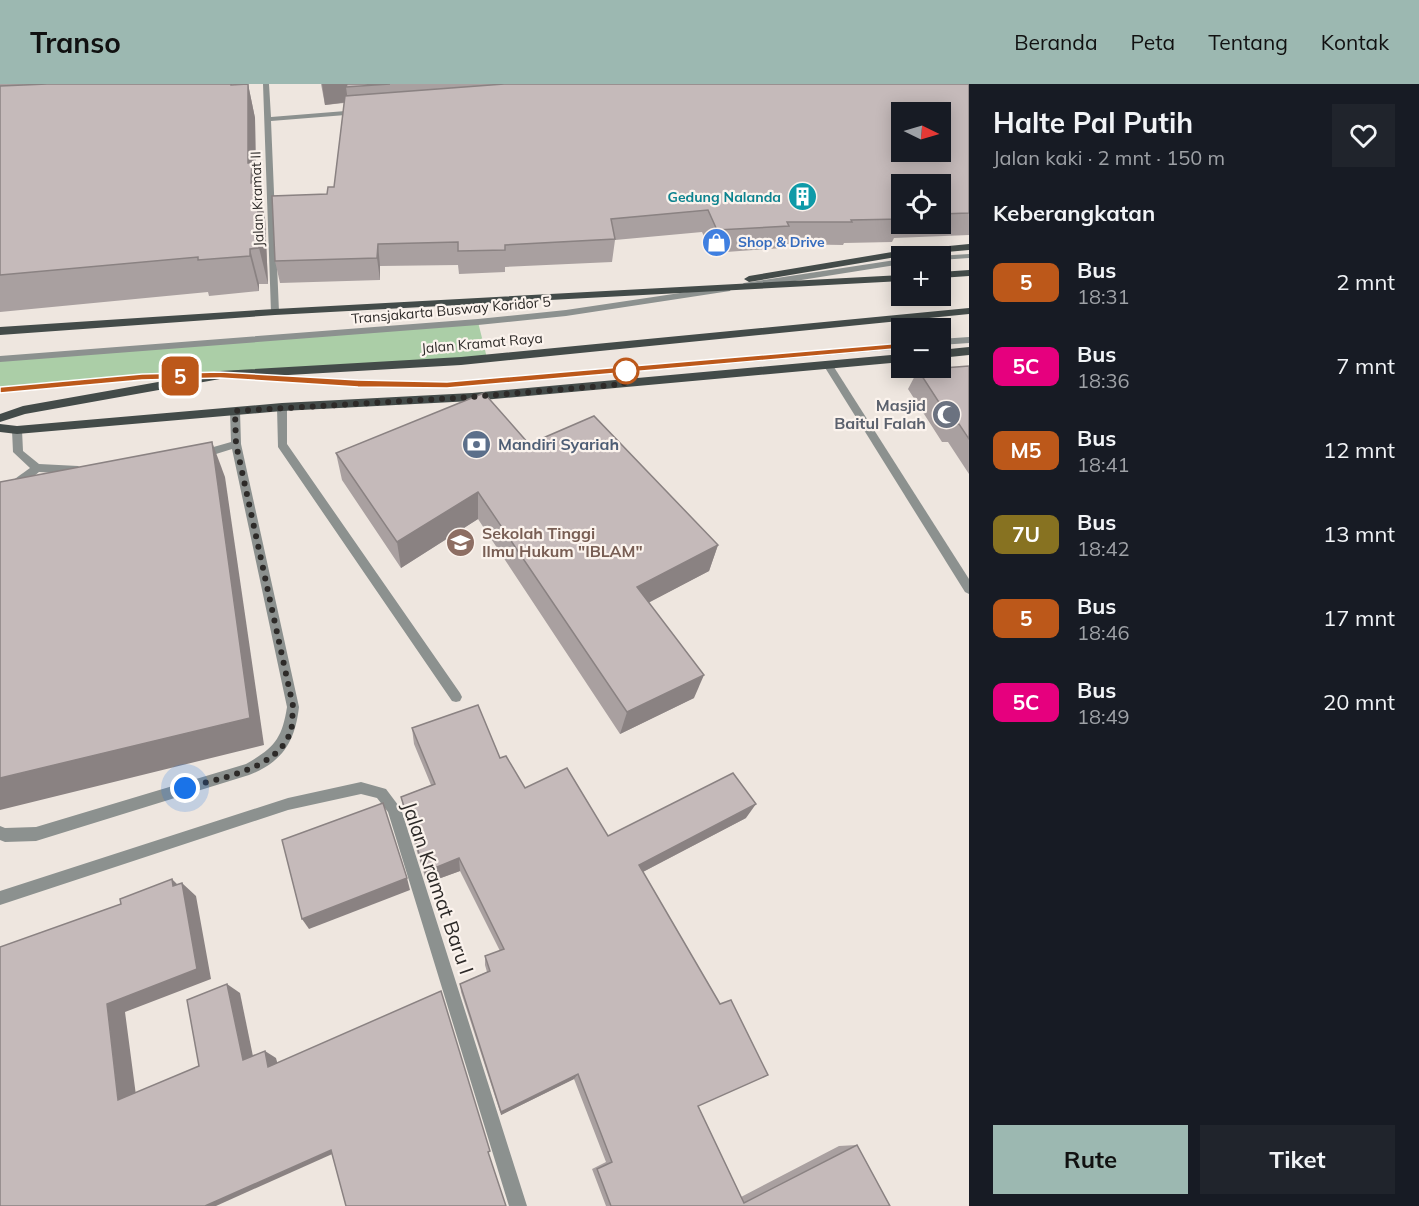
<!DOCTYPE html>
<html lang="id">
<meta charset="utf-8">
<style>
:root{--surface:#171b24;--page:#20242c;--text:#f1f3f6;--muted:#9ea1a6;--accent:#9cb8b1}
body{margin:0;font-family:Mulish,sans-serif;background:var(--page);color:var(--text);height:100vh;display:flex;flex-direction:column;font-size:22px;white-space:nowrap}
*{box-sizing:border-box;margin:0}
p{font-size:20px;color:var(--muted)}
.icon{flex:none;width:33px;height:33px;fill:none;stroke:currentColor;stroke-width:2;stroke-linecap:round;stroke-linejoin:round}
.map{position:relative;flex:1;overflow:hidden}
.panel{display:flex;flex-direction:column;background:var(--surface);width:450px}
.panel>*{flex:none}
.badge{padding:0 12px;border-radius:9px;font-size:21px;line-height:39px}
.needle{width:39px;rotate:95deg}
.tools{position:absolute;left:891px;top:18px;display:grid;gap:12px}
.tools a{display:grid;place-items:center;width:60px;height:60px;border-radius:0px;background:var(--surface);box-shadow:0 3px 15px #0003;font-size:30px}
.you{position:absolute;width:30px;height:30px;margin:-15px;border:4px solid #fff;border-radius:50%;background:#1a73e8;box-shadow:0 0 0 9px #1a73e833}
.map>.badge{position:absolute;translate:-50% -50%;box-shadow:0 0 0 3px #fff}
h2{padding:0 24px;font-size:22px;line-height:54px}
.round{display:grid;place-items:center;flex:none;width:63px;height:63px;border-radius:0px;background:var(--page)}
.overview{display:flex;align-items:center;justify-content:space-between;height:102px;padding:0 24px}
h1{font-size:28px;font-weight:700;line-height:45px}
.action{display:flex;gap:12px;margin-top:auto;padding:12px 24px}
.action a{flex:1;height:69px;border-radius:0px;background:var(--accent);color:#111;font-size:24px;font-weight:700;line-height:69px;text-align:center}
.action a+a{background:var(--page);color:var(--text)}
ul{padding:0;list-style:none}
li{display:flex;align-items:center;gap:18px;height:84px;padding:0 24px}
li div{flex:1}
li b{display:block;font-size:22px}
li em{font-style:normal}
li .badge{min-width:66px;font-weight:700;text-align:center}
header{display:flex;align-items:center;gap:36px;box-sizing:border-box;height:84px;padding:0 30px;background:var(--accent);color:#111}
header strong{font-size:28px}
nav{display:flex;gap:33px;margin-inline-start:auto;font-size:21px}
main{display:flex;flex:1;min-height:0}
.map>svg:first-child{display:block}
</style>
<header>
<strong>Transo</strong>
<nav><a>Beranda</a><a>Peta</a><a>Tentang</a><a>Kontak</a></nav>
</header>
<main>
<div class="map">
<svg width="969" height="1122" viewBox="0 0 969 1122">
<rect width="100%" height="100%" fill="#eee6df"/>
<!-- green -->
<polygon fill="#abcea7" points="478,238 487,274 142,293 0,306 0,276"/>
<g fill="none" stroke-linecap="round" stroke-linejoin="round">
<!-- service -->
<g fill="#8c918f" fill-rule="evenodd">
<polygon points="969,170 969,174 940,176 940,172 937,172"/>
<polygon points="902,175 902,180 744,205 740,202 744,199"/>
<polygon points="727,202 731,205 730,207 566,232 478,241 0,278 0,272 478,235 566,226"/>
<polygon points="969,253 969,259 940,261 940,255"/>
<polygon points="902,259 902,265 447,304 358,303 241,295 236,292 241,289 358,297 447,298"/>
<polygon points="829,279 832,280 969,495 969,510 965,508 824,282"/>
<polygon points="211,288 216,291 214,293 142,296 0,309 0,303 142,290"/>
<polygon points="282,320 287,323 287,360 460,609 462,613 460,617 456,618 452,617 278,363 277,323"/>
<path d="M235,324l5,3 1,33 58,263c-4,34 -16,55 -50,68l-213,66 -31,1 -5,-2v-14l5,2 31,-1 210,-63c28,-16 36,-25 41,-57l-55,-258 -32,10 -5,-4 1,-3 35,-10 -1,-31z"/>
<path d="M17,343l5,3 1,21 16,13 39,2 5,4 -5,4 -39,-2 -28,23 -7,12 -4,1c0,-23 13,-27 30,-40l-17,-16 -1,-22z"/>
</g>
<!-- minor -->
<g fill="#8c918f" fill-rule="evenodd">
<polygon points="263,0 269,0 271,33 358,26 361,28 358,30 271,37 279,228 275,231 271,228"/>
<polygon points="361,698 386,705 401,725 527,1122 509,1122 388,728 377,714 361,710 288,726 0,821 0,807 288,714"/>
</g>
<!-- primary -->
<g fill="#434b49" fill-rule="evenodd">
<polygon points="969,160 969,166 902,172 749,198 744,195 749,192 898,167"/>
<polygon points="969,186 969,192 940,194 940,188"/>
<polygon points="902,191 902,197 275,231 0,251 0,243 275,225"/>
<polygon points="969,224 969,230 461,281 220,295 25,330 0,338 0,330 23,322 220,287 461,273"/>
<polygon points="969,263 969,271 940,274 940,266"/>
<polygon points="902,270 902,278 472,317 282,327 17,350 0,348 0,340 17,342 282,319 472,309"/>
</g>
</g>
<!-- wall -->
<g fill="#a9a0a0" fill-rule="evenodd">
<polygon points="0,0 236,0 237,1 248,0 255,34 256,97 256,99 257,99 265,134 268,200 259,200 259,207 209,212 208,208 0,228"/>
<path d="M321,0h648v151l-75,3 -2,4 -48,1 -1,2 -60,-1 -1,4 -70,5 -10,-21 -87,8 -3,22 -107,5v5l-46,2 -1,-9 -78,1v14l-100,3 -5,-22 52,-67 7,-7 10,-84 -19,2zM902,100h38v40h-38z"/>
<polygon points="969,282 969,390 948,358 942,358 908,305 918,286"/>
<polygon points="529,360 718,461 709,487 649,518 694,614 620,650 478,435 401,484 342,396 336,369"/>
<polygon points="412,644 500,674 525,704 608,752 746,734 643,788 698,1022 741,1113 839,1062 857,1061 890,1122 606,1122 592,1085 606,1078 574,995 501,1031 461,908 460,900 487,888 485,881 485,872 500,867 460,787 427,799 404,727 401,713 431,701 414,660"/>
</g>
<!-- shaded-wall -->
<g fill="#8a8282">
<polygon points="248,0 255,34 256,97 258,104 257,99 265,134 268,200 259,164 251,99 248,79"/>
<polygon points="322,0 347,0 346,3 348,18 325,21"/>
<polygon points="378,160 380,182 380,196 377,174"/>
<polygon points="250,165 259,200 259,207 250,172"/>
<polygon points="212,358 225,393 264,661 0,726 0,694"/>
<polygon points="478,408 478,435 401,484 397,458"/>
<polygon points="718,461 709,487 631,528 637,503"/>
<polygon points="704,591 694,614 620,650 627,628"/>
<polygon points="756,720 746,734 633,793 639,781"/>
<polygon points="459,774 460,787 427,799 425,788"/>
<polygon points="407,794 410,806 309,845 302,835"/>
<polygon points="172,795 183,806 182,799 196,812 211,895 125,928 137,1019 118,1016 107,920 173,802"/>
<polygon points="227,900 240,909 255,982 243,976"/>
<polygon points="265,967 276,974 280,989 268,983"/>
<polygon points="578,990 574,995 501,1031 501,1028"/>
<polygon points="331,1066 339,1067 216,1122 205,1122"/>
</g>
<!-- building -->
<g fill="#c5baba" stroke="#8a8282" stroke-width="1.5" fill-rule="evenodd">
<polygon points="47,0 231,0 231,1 248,0 248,79 252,79 251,99 257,99 259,164 250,165 250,172 198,176 198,173 0,191 0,2"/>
<polygon points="347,0 390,0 346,3"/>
<path d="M504,0h465v129l-29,1v-30h-38v32h-2l2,3 -51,1 1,2h-65l2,4 -72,4 -9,-20 -97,9 4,20 -110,6v5l-47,1v-9l-80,2 -1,14 -102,3 -3,-65 55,-2 1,-7h6l11,-91zM902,28h38v40h-38z"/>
<polygon points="969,282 969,355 959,340 953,340 918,286"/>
<polygon points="484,309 529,360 594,332 718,461 637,503 704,591 627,628 478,408 397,458 336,369"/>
<polygon points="212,358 250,634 0,694 0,398"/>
<polygon points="478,621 500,674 506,672 525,704 567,684 608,752 733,689 756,720 639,781 720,920 731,916 768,991 698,1022 744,1119 857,1061 890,1122 611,1122 597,1085 612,1078 578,990 501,1028 460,900 490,887 485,872 504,865 459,774 425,788 401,713 435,700 412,644"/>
<polygon points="383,719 407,794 302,835 282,756"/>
<polygon points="172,795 173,802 182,799 197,885 107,920 118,1016 199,982 187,916 227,900 243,976 265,967 268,983 441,907 490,1067 488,1068 506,1122 346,1122 331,1066 205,1122 0,1122 0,863 121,820 120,815"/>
</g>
<!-- line -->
<polygon fill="#bc581a" stroke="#fff" stroke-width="1.5" points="902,259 905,260 905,264 447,304 358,303 220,294 142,296 0,309 0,303 142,290 220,288 358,296 447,298"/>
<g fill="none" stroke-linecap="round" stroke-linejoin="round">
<!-- walk -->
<path stroke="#2d2a28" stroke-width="6" stroke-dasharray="0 10.8" d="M185,704c34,-10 94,-18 106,-58 2,-7 1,-16 2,-24l-57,-262 -1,-33 237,-14 152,-13 2,-13"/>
</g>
<!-- icons -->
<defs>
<symbol id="building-disc" viewBox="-11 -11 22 22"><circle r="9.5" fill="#0f9aa8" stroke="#fbf3ed"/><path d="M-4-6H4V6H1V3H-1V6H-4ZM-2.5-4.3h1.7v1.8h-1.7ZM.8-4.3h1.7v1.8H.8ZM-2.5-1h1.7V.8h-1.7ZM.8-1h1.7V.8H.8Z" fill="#fff"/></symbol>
<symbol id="shop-disc" viewBox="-11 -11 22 22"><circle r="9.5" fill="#3f7fe0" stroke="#fbf3ed"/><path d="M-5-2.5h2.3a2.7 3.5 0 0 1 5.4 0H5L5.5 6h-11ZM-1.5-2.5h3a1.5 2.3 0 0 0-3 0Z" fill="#fff"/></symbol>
<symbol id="mosque-disc" viewBox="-11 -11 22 22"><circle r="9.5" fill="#6b7280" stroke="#fbf3ed"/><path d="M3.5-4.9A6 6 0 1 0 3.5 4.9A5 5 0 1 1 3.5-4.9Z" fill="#fff"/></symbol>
<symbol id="bank-disc" viewBox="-11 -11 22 22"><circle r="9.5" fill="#5c6f8a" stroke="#fbf3ed"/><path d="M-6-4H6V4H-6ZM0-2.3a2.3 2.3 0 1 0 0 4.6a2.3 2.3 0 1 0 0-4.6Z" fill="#fff"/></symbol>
<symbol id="university-disc" viewBox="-11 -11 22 22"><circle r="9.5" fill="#8d6e63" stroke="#fbf3ed"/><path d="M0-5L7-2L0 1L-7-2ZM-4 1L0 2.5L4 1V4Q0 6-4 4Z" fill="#fff"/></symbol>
</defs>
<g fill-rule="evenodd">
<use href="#building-disc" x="786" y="96" width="33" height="33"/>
<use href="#shop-disc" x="700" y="142" width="33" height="33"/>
<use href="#mosque-disc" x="930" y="314" width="33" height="33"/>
<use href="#bank-disc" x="460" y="344" width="33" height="33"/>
<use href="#university-disc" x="444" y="442" width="33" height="33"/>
</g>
<!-- markers -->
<circle fill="#fff" stroke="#bc581a" stroke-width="3" cx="626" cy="287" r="12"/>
<g text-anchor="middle" stroke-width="4.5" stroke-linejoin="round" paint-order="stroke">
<!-- far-culture labels -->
<g font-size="14" font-weight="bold" fill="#0d838f" stroke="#fbf3ed" text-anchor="end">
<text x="781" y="118">Gedung Nalanda</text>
</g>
<!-- far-street labels -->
<g font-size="14" fill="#2d2a28" stroke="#fbf3ed">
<text transform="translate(257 115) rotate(-92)" y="5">Jalan Kramat II</text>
<text transform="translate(451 226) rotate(-5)" y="5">Transjakarta Busway Koridor 5</text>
<text transform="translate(482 259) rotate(-5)" y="5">Jalan Kramat Raya</text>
</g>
<!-- far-shop labels -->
<g font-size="14" font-weight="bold" fill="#366cbe" stroke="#fbf3ed" text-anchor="start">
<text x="738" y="163">Shop &amp; Drive</text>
</g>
<!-- worship labels -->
<g font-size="16" font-weight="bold" fill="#5b616d" stroke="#fbf3ed" text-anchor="end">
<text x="926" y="327">Masjid<tspan x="926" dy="18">Baitul Falah</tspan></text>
</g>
<!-- service labels -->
<g font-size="16" font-weight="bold" fill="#4e5e75" stroke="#fbf3ed" text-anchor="start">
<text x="498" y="366">Mandiri Syariah</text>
</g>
<!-- education labels -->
<g font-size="16" font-weight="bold" fill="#785e54" stroke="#fbf3ed" text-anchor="start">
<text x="482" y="455">Sekolah Tinggi<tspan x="482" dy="18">Ilmu Hukum "IBLAM"</tspan></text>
</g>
<!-- near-street labels -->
<g font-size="20" fill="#2d2a28" stroke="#fbf3ed">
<text transform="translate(438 804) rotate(71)" y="7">Jalan Kramat Baru I</text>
</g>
</g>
</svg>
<div class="tools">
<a><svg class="needle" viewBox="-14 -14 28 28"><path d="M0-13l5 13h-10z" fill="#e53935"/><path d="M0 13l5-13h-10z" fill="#9ea1a6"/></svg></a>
<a><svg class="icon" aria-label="locate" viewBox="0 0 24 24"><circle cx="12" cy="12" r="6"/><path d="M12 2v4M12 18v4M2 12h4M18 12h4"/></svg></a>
<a>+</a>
<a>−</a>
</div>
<div class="you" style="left:185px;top:704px"></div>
<b class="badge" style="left:180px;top:292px;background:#bc581a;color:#fff">5</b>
</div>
<section class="panel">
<div class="overview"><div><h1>Halte Pal Putih</h1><p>Jalan kaki · 2 mnt · 150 m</p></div><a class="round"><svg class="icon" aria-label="heart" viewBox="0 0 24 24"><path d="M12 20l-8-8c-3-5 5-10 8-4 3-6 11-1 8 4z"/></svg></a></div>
<h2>Keberangkatan</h2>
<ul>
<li><span class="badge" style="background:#bc581a;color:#fff">5</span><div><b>Bus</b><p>18:31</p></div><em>2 mnt</em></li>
<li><span class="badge" style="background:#e6007e;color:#fff">5C</span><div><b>Bus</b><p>18:36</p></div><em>7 mnt</em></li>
<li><span class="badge" style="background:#bc581a;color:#fff">M5</span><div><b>Bus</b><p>18:41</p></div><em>12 mnt</em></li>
<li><span class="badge" style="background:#877221;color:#fff">7U</span><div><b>Bus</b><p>18:42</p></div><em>13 mnt</em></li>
<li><span class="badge" style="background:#bc581a;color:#fff">5</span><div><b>Bus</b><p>18:46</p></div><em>17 mnt</em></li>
<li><span class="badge" style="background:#e6007e;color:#fff">5C</span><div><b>Bus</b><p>18:49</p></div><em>20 mnt</em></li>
</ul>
<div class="action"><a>Rute</a><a>Tiket</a></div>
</section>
</main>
